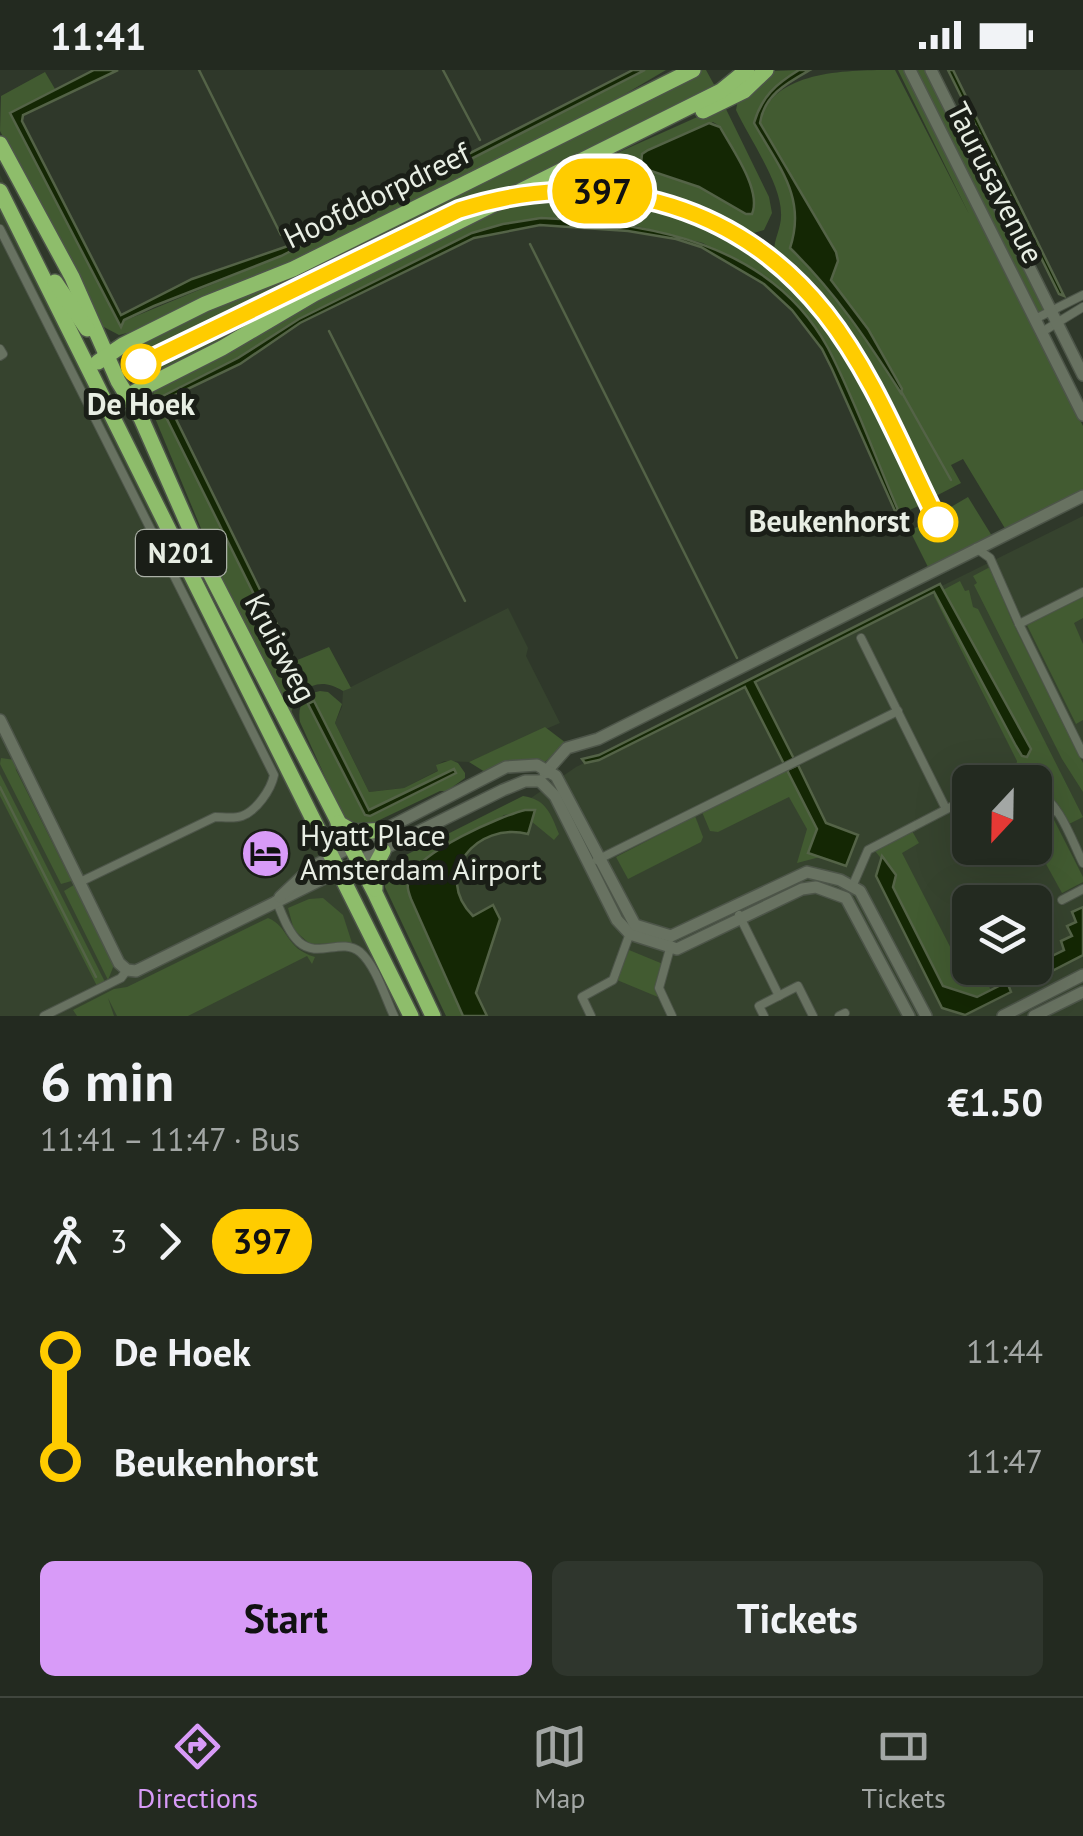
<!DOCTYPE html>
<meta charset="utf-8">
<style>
:root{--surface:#232a20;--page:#2f362d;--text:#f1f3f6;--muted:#a3a7a5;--line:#40463e;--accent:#d89bf8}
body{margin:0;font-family:"PT Sans",sans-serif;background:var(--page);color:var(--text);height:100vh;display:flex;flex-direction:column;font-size:38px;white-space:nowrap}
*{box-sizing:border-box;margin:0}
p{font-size:32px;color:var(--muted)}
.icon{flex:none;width:55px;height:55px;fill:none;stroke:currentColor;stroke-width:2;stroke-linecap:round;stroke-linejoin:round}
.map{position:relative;height:946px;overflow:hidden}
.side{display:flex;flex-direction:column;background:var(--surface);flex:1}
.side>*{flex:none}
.badge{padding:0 20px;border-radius:32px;font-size:35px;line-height:65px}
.needle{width:65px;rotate:202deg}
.buttons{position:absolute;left:952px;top:695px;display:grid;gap:20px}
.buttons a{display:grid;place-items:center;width:100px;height:100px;border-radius:15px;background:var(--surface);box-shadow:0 10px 40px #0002,0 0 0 2px var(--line);font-size:50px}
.map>.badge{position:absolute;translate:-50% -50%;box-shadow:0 0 0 5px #fff}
.legs{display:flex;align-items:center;gap:15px;height:110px;padding:0 40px;font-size:32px}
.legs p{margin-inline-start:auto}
.head{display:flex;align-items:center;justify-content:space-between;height:170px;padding:0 40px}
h1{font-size:55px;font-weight:700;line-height:75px}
.cta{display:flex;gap:20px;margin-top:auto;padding:20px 40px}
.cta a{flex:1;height:115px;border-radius:15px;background:var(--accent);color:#111;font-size:40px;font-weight:700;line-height:115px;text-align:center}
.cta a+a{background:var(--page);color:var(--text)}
ul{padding:0 40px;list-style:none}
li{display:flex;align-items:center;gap:35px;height:110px;font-size:38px}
li i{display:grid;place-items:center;width:15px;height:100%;margin:0 12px;background:currentColor}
li i::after{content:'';width:25px;height:25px;margin:-12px;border:8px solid;border-radius:50%;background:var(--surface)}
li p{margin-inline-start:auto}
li:first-child i{background:linear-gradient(#0000 50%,currentColor 0)}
li:last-child i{background:linear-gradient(currentColor 50%,#0000 0)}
.status{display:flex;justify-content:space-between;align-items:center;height:70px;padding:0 50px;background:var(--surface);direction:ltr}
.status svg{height:28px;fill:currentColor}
.menu{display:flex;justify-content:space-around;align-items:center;height:140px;border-top:2px solid var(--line);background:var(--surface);font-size:28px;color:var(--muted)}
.menu a{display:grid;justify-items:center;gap:5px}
.menu .selected{color:var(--accent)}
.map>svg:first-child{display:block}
</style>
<div class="status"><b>11:41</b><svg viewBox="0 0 49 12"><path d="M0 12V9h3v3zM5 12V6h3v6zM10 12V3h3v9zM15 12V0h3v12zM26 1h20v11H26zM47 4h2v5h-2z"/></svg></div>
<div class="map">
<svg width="1083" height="946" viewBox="0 0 1083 946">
<rect width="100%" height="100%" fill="#2f382a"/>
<!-- built -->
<g fill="#36432e" fill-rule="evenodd">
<polygon points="0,105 353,812 418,946 0,946"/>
<path d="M1083,446v500h-606l-38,-155 137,-94zM970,712h65v66h-65zM970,832h65v66h-65z"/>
<polygon points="508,538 528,578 526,586 560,653 469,692 444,691 437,695 439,700 404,718 369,722 335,653 342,637 343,621"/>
</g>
<!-- green -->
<g fill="#425b31" fill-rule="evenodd">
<polygon points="645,0 666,0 598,40 290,195 197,229 131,262 119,265 102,256 0,61 1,26 45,2 55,19 11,44 124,251 281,186"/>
<path d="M702,0h4l11,20 -566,290 -3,-5 -12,5 -12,-23 18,-9 -1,-5 76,-36 81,-33zM456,130l4,15 -44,17 -224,111 -5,-12 181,-89 -179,91 2,3 265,-131 -1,-3 -33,14z"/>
<path d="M799,0c-23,14 -37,26 -45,52 24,44 53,74 37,126l36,36 74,108 1,-4 -34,-59 -37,-49 7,-19 -78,-138c11,-53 87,-53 135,-53l74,144 -71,-144h7l178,356v65l-77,39 -43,-71 -12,6 10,18 -27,14 -76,-142 -29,-44 -55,-59c0,-14 8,-25 7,-39 0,-30 -32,-75 -45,-103l2,-10 27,-18 7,-11z"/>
<polygon points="915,0 927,0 1045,237 1044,242 1036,242"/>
<path d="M724,35l45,92 3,16 -8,17 -17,5 -76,-34 -51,-12 -64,-4 -2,9c121,-3 235,56 296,162 25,45 47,92 70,137l-3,3 4,9 -16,7 3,7 -7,2 -73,-173 -30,-40 -29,-27 -66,-38 -75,-19h-125l-31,9 -173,86 -60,39 -81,41 140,283 6,-3 -9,-18 34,-14 22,41 -8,3c-25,-16 -43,-3 -52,22l-56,-103 -85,-204 4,-14 119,-72 233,-117zM713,52l8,5 25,87 -47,-27 -55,-20z"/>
<polygon points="968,427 992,466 928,497 910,461"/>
<polygon points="990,497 1013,553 1083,693 1083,722 1062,689 974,515 977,513 973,506"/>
<path d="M960,511l5,10 4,-1 4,17 5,2 105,208 -16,8c-22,-45 -18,-28 -53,-48l3,-16 -83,-165 1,-3 81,153h13l-86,-156z"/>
<polygon points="1083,525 1083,548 1074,553 1083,574 1083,650 1076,654 1027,555"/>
<path d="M320,621l8,1 14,12 -7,19 34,69 35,-4 34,-17 -2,-6 15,-5 7,3 7,10v5l-18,13h-7l-73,35 -7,2 -16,-10 -44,-96c-3,-16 4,-28 20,-31zM314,632l55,108 84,-40 2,3 -84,43 -6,-1 -57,-110z"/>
<polygon points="545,657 566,673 545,692 524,689 485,702 469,692"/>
<polygon points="1,688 15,690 16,700 66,800 70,800 75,810 61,814 0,694"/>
<polygon points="787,700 817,759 808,782 820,787 797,793 807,759 789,727 718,762 710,761 702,742"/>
<polygon points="0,704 105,912 97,916 0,726"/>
<path d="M523,726c23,3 28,18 36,38l-5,6 -23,-19 3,-10 -30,4 -97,73 56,128h-17l-61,-129 1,-11 12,-17z"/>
<polygon points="695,746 703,767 701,772 628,809 616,787"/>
<polygon points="1052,746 1083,807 1083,812 1062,823 1035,774 1035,756"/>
<polygon points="912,761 919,773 902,783 963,902 983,907 991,920 977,927 943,916 893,816 895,805 875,781"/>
<polygon points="77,813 87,833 84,836 114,895 108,910 64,821"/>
<polygon points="323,828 343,845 352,873 310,874 294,860 288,838 309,829"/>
<path d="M268,848c22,9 16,30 47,39l-3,7 -5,-8 -119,60h-71l-9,-18 6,18h-37l-4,-6 41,-21 13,-2z"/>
<polygon points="629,880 663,894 656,918 658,927 617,910"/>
</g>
<!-- water -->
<g fill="#142704" stroke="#546347" stroke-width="2.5">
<polygon points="94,0 118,0 23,45 22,51 121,245 192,209 288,176 633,0 645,0 281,186 154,236 124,250 121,257 10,43"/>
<path d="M799,0h11c-23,13 -46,25 -50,53l76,129 2,9 -7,19 37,49 34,60 -1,4c-34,-53 -66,-101 -111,-145 17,-51 -12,-82 -36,-125 8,-27 22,-39 45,-53z"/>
<polygon points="948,0 953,0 1064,226 1059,224"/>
<path d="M709,53l11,4c12,22 42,63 32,87h-6l-47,-27 -51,-17 -7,-6 1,-10 6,-4z"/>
<path d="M541,148c108,4 230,25 287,130 27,52 47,109 70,162l-3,1 -63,-142 -10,-20 -30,-39 -28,-26 -63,-37 -25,-8 -48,-8 -88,-6 -66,13 -174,85 -60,41 -67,32 -2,5 3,14 130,264 -6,4 -141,-284 81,-41 61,-39 173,-86 31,-9z"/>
<polygon points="940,514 1031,679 1027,687 1022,686 1016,676 934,522 755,612 794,689 784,694 745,617 599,690 585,693 582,689 599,685"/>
<polygon points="314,631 369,740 454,699 456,703 370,746 365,745 308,634"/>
<polygon points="798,695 826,753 858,765 846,796 808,783 817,759 787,700"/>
<path d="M525,740h10l-7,24c-52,-13 -96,41 -55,82l20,-11 7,14 -24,74 11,23h-24l-52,-117c-3,-8 -5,-14 -1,-22 11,-26 88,-60 115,-67z"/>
<polygon points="882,786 896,805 893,817 943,916 977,927 1007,912 1011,922 965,945 942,938 876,806"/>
<polygon points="1083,837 1083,885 1050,902 1044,890 1064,880 1061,871 1072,866 1067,856 1076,852 1072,842"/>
</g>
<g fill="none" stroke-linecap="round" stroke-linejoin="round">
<!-- stream -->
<g stroke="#546347" stroke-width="2.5">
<polyline points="199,0 281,165"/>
<polyline points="443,0 480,70"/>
<polyline points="530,174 737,588"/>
<polyline points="329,261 465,531"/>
<polyline points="901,321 951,410"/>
<polyline points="0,717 96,907"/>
</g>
<defs>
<g id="street">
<path d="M0,159l274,546c-3,15 -18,36 -32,41 -8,3 -19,1 -27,1l-135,65"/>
<polyline points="1035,249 1083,225"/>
<polyline points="1042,262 1083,237"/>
<polyline points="0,279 3,284 0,286"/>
<polyline points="976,478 990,488 1019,554 1083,684"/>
<polyline points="1019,554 1083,522"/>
<polyline points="861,568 946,739"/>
<polyline points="998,712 1012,712"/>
<path d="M1035,720c25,13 36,49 48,73"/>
<polyline points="1035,751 1056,740"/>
<polyline points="597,790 898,641"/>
<polyline points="852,817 868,780 970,727"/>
<path d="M276,830c6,14 12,32 23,42 19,17 42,-5 61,10 16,14 25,45 34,64"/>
<polyline points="1062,830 1083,819"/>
<polyline points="739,845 779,926"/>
<polyline points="671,875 659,918 672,946"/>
<polyline points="44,946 121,908 127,900"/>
<polyline points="591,946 582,927 613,910 630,863"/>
<polyline points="764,946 759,936 798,916 813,946"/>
<polyline points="839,946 845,943"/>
</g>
<g id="secondary">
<polyline points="910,0 1083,345"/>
<polyline points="931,0 1083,305"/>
<polyline points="0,650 119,893 127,900 136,901 503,720 525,711 540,711"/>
<polyline points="545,703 567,678 598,669 1083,426"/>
<polyline points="540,711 555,726 617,850 630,864 677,879 802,819 816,817 846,828 909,946"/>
<polyline points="280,827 312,797 506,697 537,695 556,706 635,855 671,866 807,802 840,810 860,821 926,946"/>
<polyline points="1003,946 1083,905"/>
<polyline points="1034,946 1083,922"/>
</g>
<g id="highway">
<polyline points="703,41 744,21 766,0"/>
<polyline points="0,74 72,207 118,311 141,348 205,493 375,823 433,946"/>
<polyline points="0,121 411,946"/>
<polyline points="55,212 87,259"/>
<polyline points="98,292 123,275 205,234 293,199 693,0"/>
<polyline points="129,325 222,278 314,224 721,21 747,0"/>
<polyline points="338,753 354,762 385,760"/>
<polyline points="375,819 375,796 383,781"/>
</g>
</defs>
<!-- street casing -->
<use href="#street" stroke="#4d5549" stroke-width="10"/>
<!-- secondary casing -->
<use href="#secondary" stroke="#4d5549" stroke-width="14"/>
<!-- highway casing -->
<use href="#highway" stroke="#4d5549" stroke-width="18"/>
<!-- street -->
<use href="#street" stroke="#687261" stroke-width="8"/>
<!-- secondary -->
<use href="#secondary" stroke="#687261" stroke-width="11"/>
<!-- highway -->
<use href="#highway" stroke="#8ebd6b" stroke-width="15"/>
</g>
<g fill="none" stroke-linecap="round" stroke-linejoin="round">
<defs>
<path id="line-1" d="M141,294l318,-154c134,-44 276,-11 366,103 48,61 78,139 113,209"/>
</defs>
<!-- line-1 casing -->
<use href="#line-1" stroke="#fff" stroke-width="22"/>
<!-- line-1 -->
<use href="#line-1" stroke="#fc0" stroke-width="15"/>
</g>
<!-- icons -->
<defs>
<symbol id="hotel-disc" viewBox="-11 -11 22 22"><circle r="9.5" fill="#d89bf8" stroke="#1a1e17"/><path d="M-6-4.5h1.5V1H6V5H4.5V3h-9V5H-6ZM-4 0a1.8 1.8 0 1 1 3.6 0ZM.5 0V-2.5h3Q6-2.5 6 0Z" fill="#111"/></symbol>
</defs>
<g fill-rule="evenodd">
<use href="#hotel-disc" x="238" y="756" width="55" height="55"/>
</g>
<!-- markers -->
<g fill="#fff" stroke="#fc0" stroke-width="5">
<circle cx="141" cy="294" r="18"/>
<circle cx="938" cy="452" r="18"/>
</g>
<g text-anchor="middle" stroke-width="10" stroke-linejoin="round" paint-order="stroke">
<!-- shield labels -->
<rect fill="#1a1e17" stroke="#aab0a6" stroke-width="2.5" x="136" y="460" width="90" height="46" rx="8"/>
<g font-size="28" font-weight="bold" fill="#e8eee4">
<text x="181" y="493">N201</text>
</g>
<!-- street labels -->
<g font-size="30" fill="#e8eee4" stroke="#1a1e17">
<text transform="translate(995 113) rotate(63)" y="10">Taurusavenue</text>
<text transform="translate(377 126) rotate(-26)" y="10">Hoofddorpdreef</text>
<text transform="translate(280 578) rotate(62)" y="10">Kruisweg</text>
</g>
<!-- stop labels -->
<g font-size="30" font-weight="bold" fill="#e8eee4" stroke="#1a1e17">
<text x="141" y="345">De Hoek</text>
<text x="910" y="462" text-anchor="end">Beukenhorst</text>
</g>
<!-- poi labels -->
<g font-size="30" fill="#e8eee4" stroke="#1a1e17" text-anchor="start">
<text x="300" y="776">Hyatt Place<tspan x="300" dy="34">Amsterdam Airport</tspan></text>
</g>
</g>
</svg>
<div class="buttons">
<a><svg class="needle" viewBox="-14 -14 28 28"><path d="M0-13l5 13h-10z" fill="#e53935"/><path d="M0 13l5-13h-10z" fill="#a3a7a5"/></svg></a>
<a><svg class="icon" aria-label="layers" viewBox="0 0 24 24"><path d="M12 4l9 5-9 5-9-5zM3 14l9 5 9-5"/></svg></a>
</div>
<b class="badge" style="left:602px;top:121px;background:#fc0;color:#111">397</b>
</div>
<section class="side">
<div class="head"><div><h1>6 min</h1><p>11:41 – 11:47 · Bus</p></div><b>€1.50</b></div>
<div class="legs"><svg class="icon" aria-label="walk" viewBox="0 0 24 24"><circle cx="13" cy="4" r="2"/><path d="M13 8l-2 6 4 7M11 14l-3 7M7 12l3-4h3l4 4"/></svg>3<svg class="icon" aria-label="forward" viewBox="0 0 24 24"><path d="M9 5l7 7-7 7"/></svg><b class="badge" style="background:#fc0;color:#111">397</b></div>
<ul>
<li><i style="color:#fc0"></i><b>De Hoek</b><p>11:44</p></li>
<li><i style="color:#fc0"></i><b>Beukenhorst</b><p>11:47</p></li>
</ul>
<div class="cta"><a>Start</a><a>Tickets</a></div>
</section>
<nav class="menu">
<a class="selected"><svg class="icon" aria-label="directions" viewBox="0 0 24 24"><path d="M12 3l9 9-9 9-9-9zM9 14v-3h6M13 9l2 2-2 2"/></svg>Directions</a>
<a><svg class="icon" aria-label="map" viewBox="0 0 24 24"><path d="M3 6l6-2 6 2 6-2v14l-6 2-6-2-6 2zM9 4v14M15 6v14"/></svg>Map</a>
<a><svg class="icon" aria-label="tickets" viewBox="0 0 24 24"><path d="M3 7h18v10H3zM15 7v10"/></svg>Tickets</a>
</nav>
